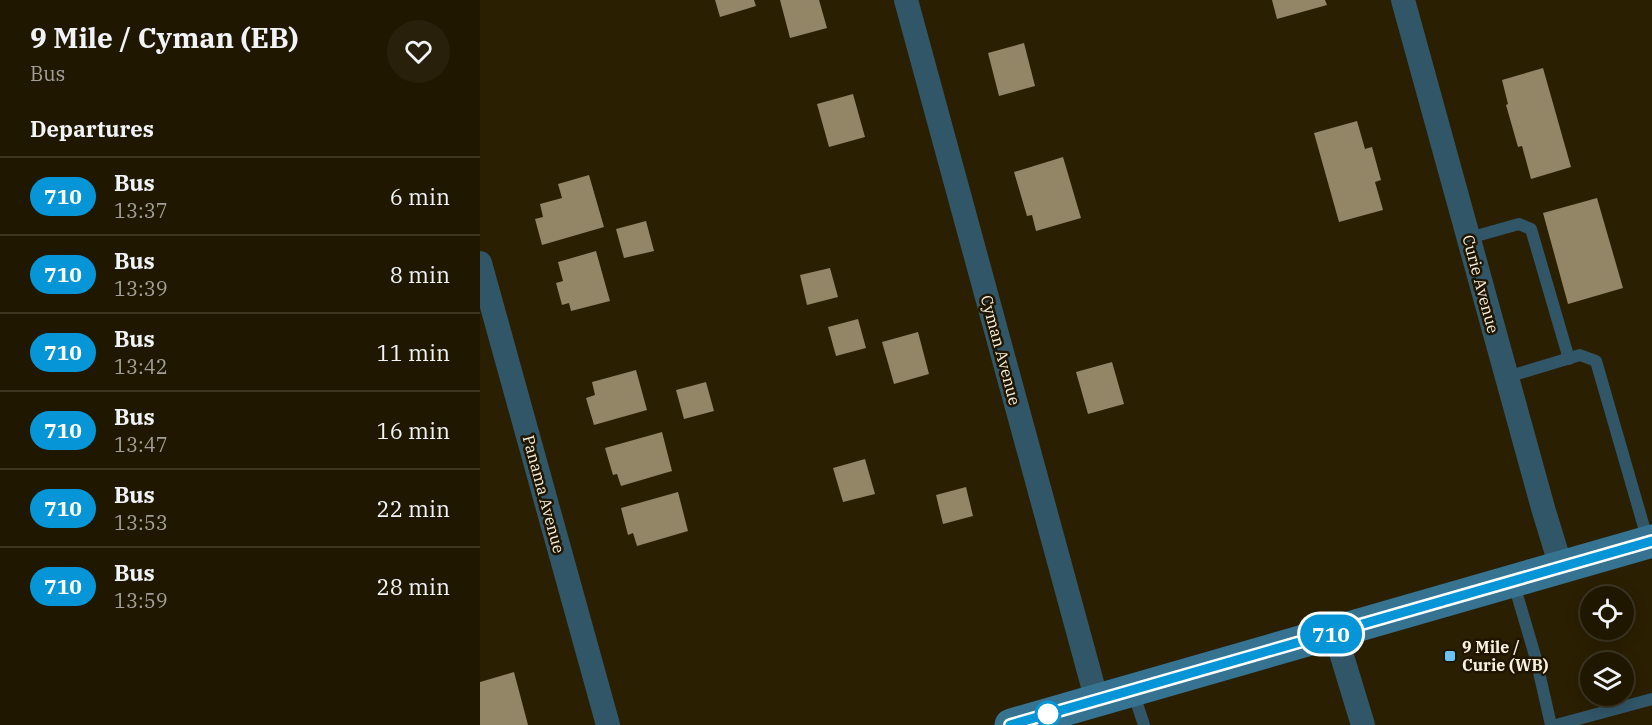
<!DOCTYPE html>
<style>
:root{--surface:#201701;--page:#28200b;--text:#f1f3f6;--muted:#a29f99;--line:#3d3623}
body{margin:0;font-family:"IBM Plex Serif",serif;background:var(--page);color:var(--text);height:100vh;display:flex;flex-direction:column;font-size:22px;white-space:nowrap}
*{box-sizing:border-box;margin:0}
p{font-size:20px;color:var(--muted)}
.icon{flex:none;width:33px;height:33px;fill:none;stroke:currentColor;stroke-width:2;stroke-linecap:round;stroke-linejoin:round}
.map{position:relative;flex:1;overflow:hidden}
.drawer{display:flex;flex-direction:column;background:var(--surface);width:480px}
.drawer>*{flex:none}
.badge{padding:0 12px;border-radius:20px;font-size:21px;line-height:39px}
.tools{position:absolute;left:1100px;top:586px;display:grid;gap:12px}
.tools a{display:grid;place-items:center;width:54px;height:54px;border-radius:50%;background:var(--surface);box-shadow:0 3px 15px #0003,0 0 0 2px var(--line);font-size:30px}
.map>.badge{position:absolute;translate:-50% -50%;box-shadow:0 0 0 3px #fff}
h2{padding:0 30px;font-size:22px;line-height:54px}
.round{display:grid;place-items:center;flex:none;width:63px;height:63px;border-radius:32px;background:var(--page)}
.headline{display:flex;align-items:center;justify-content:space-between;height:102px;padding:0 30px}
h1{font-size:28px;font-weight:800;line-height:45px}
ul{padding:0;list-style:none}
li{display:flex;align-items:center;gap:18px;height:78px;padding:0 30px;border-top:2px solid var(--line)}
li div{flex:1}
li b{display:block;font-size:22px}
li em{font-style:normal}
li .badge{min-width:66px;font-weight:700;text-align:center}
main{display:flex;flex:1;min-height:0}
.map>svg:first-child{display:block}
</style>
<main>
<section class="drawer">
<div class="headline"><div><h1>9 Mile / Cyman (EB)</h1><p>Bus</p></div><a class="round"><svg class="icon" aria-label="heart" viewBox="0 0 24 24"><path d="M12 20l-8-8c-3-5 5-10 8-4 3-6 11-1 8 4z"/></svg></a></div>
<h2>Departures</h2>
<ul>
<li><span class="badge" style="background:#0696d7;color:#fff">710</span><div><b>Bus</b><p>13:37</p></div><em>6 min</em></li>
<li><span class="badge" style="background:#0696d7;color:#fff">710</span><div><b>Bus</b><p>13:39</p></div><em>8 min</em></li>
<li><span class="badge" style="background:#0696d7;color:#fff">710</span><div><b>Bus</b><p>13:42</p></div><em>11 min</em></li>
<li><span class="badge" style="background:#0696d7;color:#fff">710</span><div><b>Bus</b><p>13:47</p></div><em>16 min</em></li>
<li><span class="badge" style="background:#0696d7;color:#fff">710</span><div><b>Bus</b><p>13:53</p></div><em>22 min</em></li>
<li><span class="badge" style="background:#0696d7;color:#fff">710</span><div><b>Bus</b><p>13:59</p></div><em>28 min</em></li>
</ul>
</section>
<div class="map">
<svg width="1172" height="725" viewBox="0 0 1172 725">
<rect width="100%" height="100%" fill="#2a1f01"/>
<!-- building -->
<g fill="#938666">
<polygon points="235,0 274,0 276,6 240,17"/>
<polygon points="300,0 339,0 347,28 310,38"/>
<polygon points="792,0 845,0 847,5 797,19"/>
<polygon points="544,43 555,86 519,96 508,53"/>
<polygon points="1063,68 1091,167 1051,179 1042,146 1038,147 1026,105 1028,104 1022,80"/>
<polygon points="373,94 385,137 349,147 337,104"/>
<polygon points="877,121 885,149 892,147 901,180 895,182 903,210 859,222 834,133"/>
<polygon points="583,157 601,218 556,231 552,215 547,216 534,172"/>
<polygon points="109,175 124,227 62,245 55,219 63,217 60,204 82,198 78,184"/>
<polygon points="1117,198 1143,288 1088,304 1063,213"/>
<polygon points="166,221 174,251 144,258 136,229"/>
<polygon points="116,251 130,301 91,311 89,303 82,305 76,283 83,281 78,262"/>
<polygon points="350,268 358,297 327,305 320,275"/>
<polygon points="378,319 386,348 356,356 348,327"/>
<polygon points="438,332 449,374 414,384 402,342"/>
<polygon points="632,362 644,404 608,414 596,372"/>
<polygon points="156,370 167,410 114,425 106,398 115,395 112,382"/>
<polygon points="226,382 234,411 204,419 196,390"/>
<polygon points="182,432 192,471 141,486 137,474 133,475 125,448"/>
<polygon points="385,459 395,494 363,502 353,468"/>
<polygon points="486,487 493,516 463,524 456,495"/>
<polygon points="198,492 208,531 157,546 153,533 148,535 141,508"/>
<polygon points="34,672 48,725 0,725 0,682"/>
</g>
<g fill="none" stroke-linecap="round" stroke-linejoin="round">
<!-- lane -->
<g stroke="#315668" stroke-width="12">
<polyline points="989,238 1039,224 1051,229 1089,359"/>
<polyline points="1027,377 1100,355 1116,361 1168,541"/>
<polyline points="1033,581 1056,659 1071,725"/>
<polyline points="653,692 664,725"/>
<polyline points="1076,725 1172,699"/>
</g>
<!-- street -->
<g stroke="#315668" stroke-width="24">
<polyline points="426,0 617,701"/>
<polyline points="923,0 1063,508 1081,567"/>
<polyline points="0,263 128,725"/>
<polyline points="855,633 883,725"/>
</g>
<!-- secondary -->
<polyline stroke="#367391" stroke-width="33" points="531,725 1172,541"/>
</g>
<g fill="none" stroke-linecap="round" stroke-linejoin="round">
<defs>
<polyline id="line" points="530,725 1172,541"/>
</defs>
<!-- line casing -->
<use href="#line" stroke="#fff" stroke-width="14"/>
<!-- line -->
<use href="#line" stroke="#0696d7" stroke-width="9"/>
</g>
<!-- markers -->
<rect fill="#68c4f0" stroke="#201600" stroke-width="2" x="964" y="650" width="12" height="12" rx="3"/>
<circle fill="#fff" stroke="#0696d7" stroke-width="3" cx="568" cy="714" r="12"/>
<g text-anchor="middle" stroke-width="5" stroke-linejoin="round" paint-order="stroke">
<!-- street labels -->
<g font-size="16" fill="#f8f1df" stroke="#201600">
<text transform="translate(1001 284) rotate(75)" y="6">Curie Avenue</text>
<text transform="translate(521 350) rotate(75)" y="6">Cyman Avenue</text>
<text transform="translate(64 494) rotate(75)" y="6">Panama Avenue</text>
</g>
<!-- poi labels -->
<g font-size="16" font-weight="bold" fill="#f8f1df" stroke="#201600" text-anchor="start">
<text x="982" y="653">9 Mile /<tspan x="982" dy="18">Curie (WB)</tspan></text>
</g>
</g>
</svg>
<div class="tools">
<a><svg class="icon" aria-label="locate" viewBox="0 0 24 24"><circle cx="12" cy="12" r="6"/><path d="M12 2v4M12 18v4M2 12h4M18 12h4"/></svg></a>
<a><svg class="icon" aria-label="layers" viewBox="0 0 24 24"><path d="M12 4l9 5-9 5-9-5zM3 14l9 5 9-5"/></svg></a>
</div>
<b class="badge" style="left:851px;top:634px;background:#0696d7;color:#fff">710</b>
</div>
</main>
